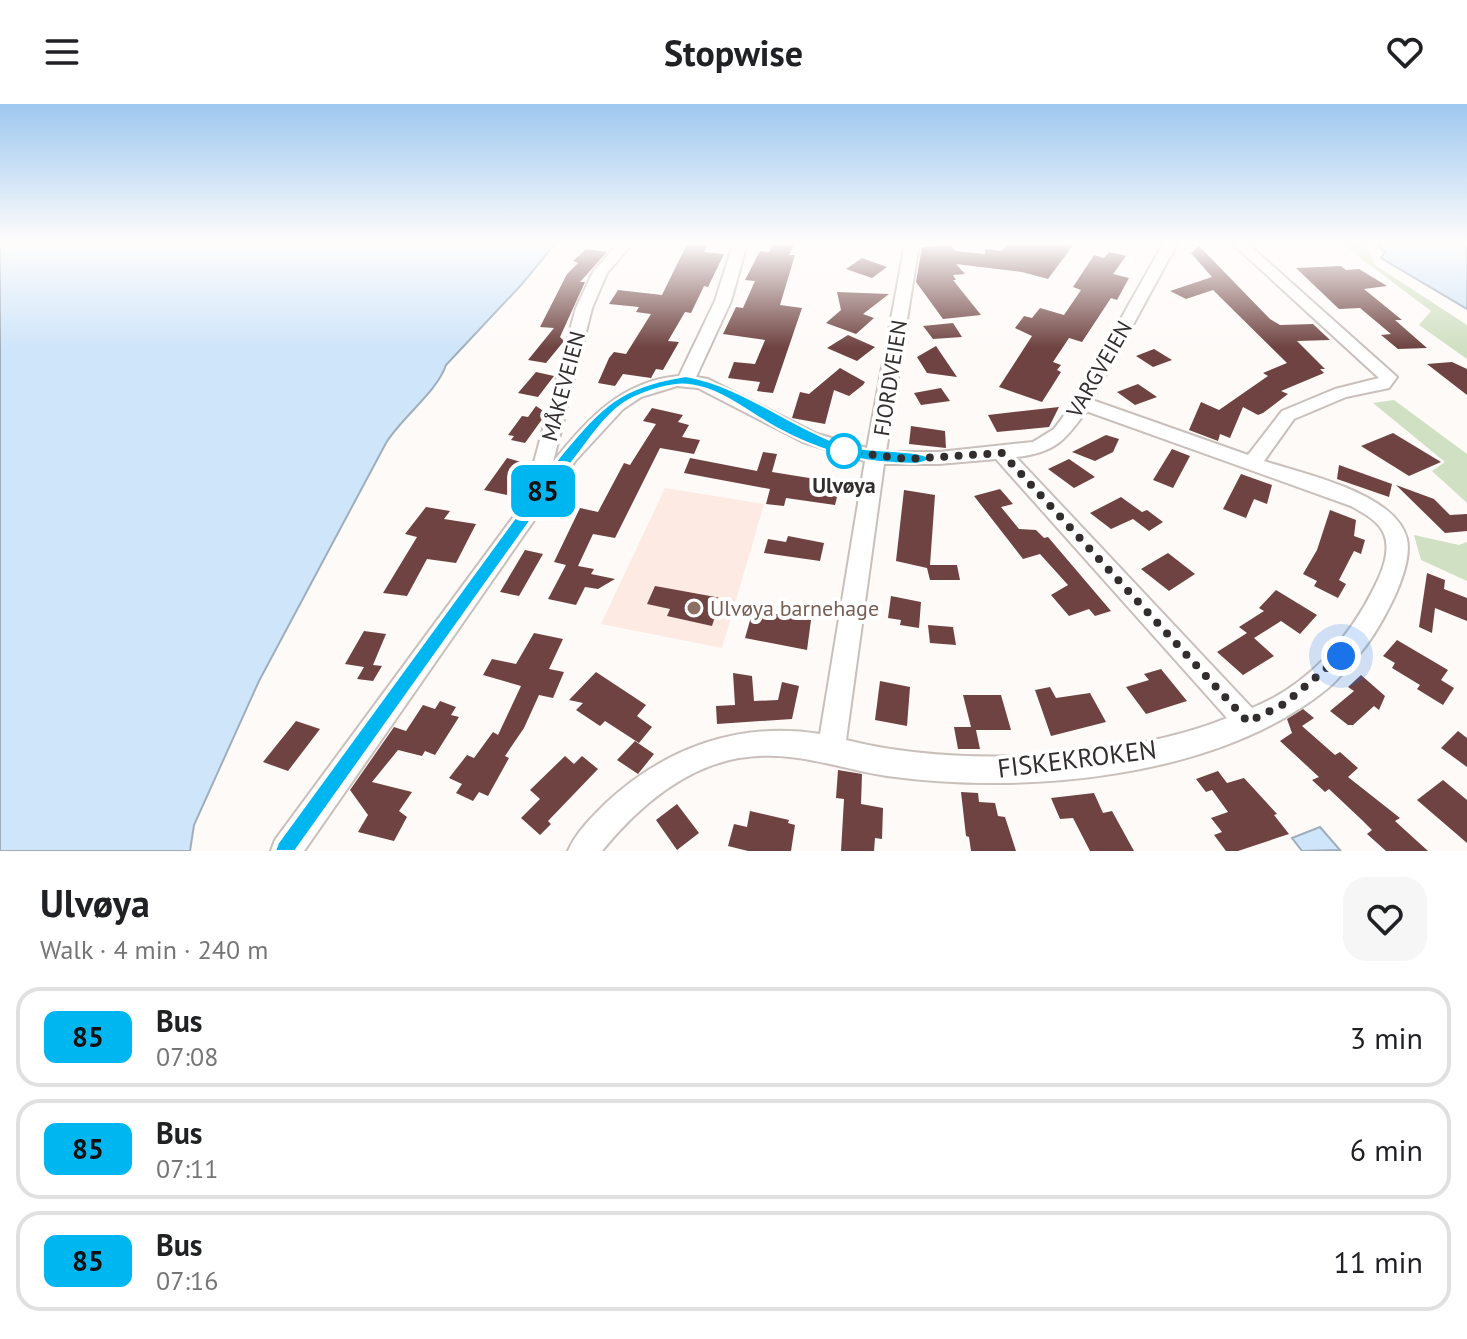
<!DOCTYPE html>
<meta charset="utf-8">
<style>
:root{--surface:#fff;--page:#f6f6f6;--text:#202124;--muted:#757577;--line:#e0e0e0}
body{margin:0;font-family:"PT Sans",sans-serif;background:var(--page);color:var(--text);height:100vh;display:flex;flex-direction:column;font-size:30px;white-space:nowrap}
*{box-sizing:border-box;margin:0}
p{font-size:26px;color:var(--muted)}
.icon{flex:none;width:44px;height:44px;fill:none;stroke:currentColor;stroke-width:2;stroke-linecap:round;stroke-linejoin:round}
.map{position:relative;height:747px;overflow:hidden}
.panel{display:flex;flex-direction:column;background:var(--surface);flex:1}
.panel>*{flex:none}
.badge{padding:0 16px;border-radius:12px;font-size:28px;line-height:52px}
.you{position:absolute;width:40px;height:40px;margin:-20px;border:6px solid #fff;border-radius:50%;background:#1a73e8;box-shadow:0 0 0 12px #1a73e833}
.map>.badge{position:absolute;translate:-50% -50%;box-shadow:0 0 0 4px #fff}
.round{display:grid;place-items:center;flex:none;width:84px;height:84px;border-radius:24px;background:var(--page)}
.head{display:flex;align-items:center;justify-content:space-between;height:136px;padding:0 40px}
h1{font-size:38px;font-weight:700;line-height:60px}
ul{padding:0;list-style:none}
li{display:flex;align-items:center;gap:24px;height:100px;margin:0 16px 12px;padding:0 24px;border:4px solid var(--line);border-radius:24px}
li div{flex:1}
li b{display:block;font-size:30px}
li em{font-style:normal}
li .badge{min-width:88px;font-weight:700;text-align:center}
header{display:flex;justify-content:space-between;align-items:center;height:104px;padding:0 40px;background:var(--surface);font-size:36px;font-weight:700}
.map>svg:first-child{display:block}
</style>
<header><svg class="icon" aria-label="menu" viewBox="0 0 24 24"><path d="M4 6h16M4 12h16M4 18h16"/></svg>Stopwise<svg class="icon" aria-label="heart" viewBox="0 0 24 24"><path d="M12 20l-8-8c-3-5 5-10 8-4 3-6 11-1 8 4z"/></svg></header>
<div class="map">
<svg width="1467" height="747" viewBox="0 0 1467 747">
<rect width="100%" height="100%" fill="#fefaf8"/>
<!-- built -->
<polygon fill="#fdeae3" points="665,384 764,400 722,544 601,520"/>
<!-- green -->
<g fill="#d0e0c2">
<polygon points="1342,140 1365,140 1375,161 1467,221 1467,255 1419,221 1431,207"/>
<polygon points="1394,296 1467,350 1467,399 1432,367 1445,358 1373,299"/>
<polygon points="1414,431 1459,441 1467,438 1467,477 1421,456"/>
</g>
<!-- water -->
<g fill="#cfe5f9" stroke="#a0aebc" stroke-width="2">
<path d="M0,140h555l-33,40 -76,81c-9,27 -44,52 -60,78l-127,238 -65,144 -4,26h-190z"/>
<polygon points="1376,140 1467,140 1467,205 1381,154 1385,148"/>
<polygon points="1320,723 1340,746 1302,747 1292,734"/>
</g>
<!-- building -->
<g fill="#6e4341">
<polygon points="687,140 708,140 704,148 724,150 708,183 704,182 691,209 685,208 668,237 679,238 663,266 656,265 651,274 623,270 615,282 598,279 609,254 614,248 626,250 651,210 636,208 639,203 609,200 618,186 662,191"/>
<polygon points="773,140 794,140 789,151 795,151 780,201 802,204 773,289 757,287 760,278 728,274 734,258 755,260 765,236 723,230 736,203 743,204 755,177 745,176 760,147 769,148"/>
<polygon points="1008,140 1074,140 1048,175 1022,168 956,160 965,170 953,171 956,176 953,176 981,211 943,215 916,178 922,143 951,141 955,147 985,150 985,145 1001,147"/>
<polygon points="1199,142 1270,215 1280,221 1313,220 1330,236 1297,237 1325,265 1320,265 1324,269 1281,287 1288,290 1263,309 1258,311 1243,303 1230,334 1220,330 1218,337 1189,326 1201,298 1219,306 1268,272 1263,269 1287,259 1213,186 1186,195 1170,187 1212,173 1191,149"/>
<polygon points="586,145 607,148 580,178 585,178 560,233 564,237 546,259 528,256 554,224 540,223 567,170 578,159 573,157"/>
<polygon points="1109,148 1126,152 1113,170 1129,174 1117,196 1111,194 1082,238 1069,234 1053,258 1061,261 1057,266 1061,268 1042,298 999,283 1032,232 1015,224 1024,212 1032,214 1040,204 1064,211 1081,186 1073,183 1094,151 1104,154"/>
<polygon points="862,154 887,163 872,174 846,165"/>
<polygon points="1341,162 1346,166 1359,165 1387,182 1364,185 1402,216 1395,216 1427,244 1398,245 1381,231 1391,230 1360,204 1339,205 1296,164"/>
<polygon points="837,188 889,190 863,210 874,214 856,230 826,219 841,206"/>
<polygon points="953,219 962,233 933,235 923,222"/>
<polygon points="848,231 875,243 857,257 827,244"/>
<polygon points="936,242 957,273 927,269 917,253"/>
<polygon points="1154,245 1172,256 1153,263 1136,252"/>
<polygon points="1452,258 1467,265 1467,291 1427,260"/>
<polygon points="840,264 865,278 863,281 849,292 834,286 825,320 792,314 800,288 809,290"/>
<polygon points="536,268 554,272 538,293 518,289"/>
<polygon points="1138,280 1157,293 1135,301 1117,288"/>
<polygon points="941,284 950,297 921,301 914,289"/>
<polygon points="536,302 545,308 543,314 525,339 511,336 514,332 508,331 522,312 528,313"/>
<polygon points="1059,303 1049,323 997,328 988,311"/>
<polygon points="652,304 683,311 678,318 689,321 682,333 700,336 694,350 660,344 615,434 593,430 578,462 594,465 591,470 615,475 598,485 585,483 576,501 548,495 566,461 554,458 580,404 598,408 624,359 630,361 656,320 643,317"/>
<polygon points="911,322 945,327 946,344 909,340"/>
<polygon points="1393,329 1441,358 1409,372 1361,342"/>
<polygon points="1106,331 1119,335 1113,348 1095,357 1072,348"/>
<polygon points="1172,345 1190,352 1173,384 1153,376"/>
<polygon points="763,348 777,350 772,368 828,377 826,383 839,385 835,401 786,394 784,402 766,400 770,385 684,369 690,354 757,367"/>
<polygon points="507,354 528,360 507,391 484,386"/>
<polygon points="1069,355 1095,373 1074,384 1048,365"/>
<polygon points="1339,361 1392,380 1389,393 1337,375"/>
<polygon points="1241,370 1272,381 1267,400 1254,395 1246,414 1223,405"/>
<polygon points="1396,381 1434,395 1450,411 1467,410 1467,427 1445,429"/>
<polygon points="1000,385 1013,400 1001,403 1019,425 1036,426 1044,434 1048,433 1111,507 1095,512 1089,505 1069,512 1051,491 1068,481 1040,450 1023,455 974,392"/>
<polygon points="904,386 935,391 930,461 957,461 960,476 930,476 927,464 896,457"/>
<polygon points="1121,393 1142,408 1147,406 1163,418 1149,427 1133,415 1111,425 1090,409"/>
<polygon points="426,403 450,407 444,415 476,420 456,459 427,455 407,492 383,489 417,433 405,430"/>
<polygon points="1330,406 1356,416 1354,432 1365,436 1361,450 1354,447 1339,476 1346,480 1338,494 1314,482 1317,477 1303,470 1317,446"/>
<polygon points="788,432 824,439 820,457 764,449 768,435 786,438"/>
<polygon points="525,446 543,450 519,492 500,488"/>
<polygon points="1168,449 1195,470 1169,487 1141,465"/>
<polygon points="1427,469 1445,476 1444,485 1467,494 1467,517 1435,504 1432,529 1419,523"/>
<polygon points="655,482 721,494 712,522 667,512 670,505 647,500"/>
<polygon points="1276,486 1317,511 1300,530 1281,517 1254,534 1274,552 1243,571 1217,548 1247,529 1239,523 1264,507 1259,504"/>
<polygon points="891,492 921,498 919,524 900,521 901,516 888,514"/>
<polygon points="753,506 811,516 807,546 745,534"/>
<polygon points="928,521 953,523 956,541 930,539"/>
<polygon points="364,527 386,530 373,561 382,562 373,577 357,575 364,563 345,560"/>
<polygon points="534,529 563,535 549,565 564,568 553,594 539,591 524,624 505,652 509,654 488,692 479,688 473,697 456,689 462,680 449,674 467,651 474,654 493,628 498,631 521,582 483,571 492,555 516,560"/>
<polygon points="1397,536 1448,566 1441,576 1454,584 1443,601 1417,585 1420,581 1392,564 1395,559 1383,552"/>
<polygon points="1161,565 1187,597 1146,610 1126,583 1149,576 1144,570"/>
<polygon points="596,568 646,601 637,612 652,623 639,639 605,617 600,622 576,606 583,599 569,596"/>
<polygon points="733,569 752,572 754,597 778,596 782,578 799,582 792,615 717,620 716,602 735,601"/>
<polygon points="1361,571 1385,592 1379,606 1374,602 1353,621 1348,621 1330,607 1354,587 1348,583"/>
<polygon points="880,577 910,583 907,622 875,616"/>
<polygon points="1050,583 1056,594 1090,589 1106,618 1051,632 1035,586"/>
<polygon points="963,591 1001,591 1011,626 976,626 980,645 958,645 954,623 971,623"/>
<polygon points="440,597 456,603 451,611 459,613 435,651 425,647 422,652 398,646 372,678 412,688 399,707 407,713 394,737 358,728 368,711 350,686 394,623 406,627 423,601 435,605"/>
<polygon points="1303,605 1314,614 1302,622 1335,651 1340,648 1358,664 1348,673 1400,714 1395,717 1428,747 1386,747 1367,730 1372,726 1363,717 1329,685 1325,688 1312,676 1319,673 1280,637 1292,629 1287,615"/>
<polygon points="296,617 320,625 288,667 263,658"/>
<polygon points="1458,627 1467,634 1467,663 1441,644"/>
<polygon points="635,637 654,650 638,670 617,656"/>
<polygon points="565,652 574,660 582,652 598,665 548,717 551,720 540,731 521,714 540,695 530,686"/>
<polygon points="838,666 862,670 861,700 883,704 882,735 875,734 874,747 841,747 844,695 836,694"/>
<polygon points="1218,667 1227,679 1244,674 1277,710 1274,711 1289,730 1238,747 1226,747 1214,731 1222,728 1211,714 1228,708 1212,686 1206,688 1196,675"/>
<polygon points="1443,676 1467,696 1467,739 1417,696"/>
<polygon points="961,688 978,689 979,698 995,699 998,712 1005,713 1016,747 971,747 969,733 966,732"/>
<polygon points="1094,689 1103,709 1112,707 1134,747 1090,747 1073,714 1060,715 1051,694"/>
<polygon points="677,700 699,729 677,746 656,716"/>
<polygon points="750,707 789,716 788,719 795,721 791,747 748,747 728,742 734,720 747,723"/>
</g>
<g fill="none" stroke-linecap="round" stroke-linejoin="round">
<defs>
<path id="minor" d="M618,140h14l-25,29 -15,35 -39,154c34,-43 69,-81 126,-86l36,-75 18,-57h14l-16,57 -35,76 12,2 109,55 50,14 38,-204h14l-33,208h53l94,-10 21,-13 20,-27 89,-158h14l-85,156 156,55 34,-44 53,-22 44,-11 -146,-134h15l149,133 -8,11 -43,9 -52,22 -30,42c40,13 132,32 143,78 7,32 -30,96 -51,119 -9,10 -18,22 -29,31 -111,90 -303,106 -440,87 -52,-8 -93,-27 -148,-18 -56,10 -102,50 -137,93h-34c8,-19 24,-34 38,-48 59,-55 133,-82 214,-69l45,-273 -62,-19 -105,-54 -21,-2 -36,11 -18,12 -47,51 -272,391h-33l4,-11 256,-347v-20l45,-165 17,-36zM1086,307l265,95c12,7 27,14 33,28 7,17 -2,38 -10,54 -25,51 -67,98 -122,120l-236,-251c38,-4 49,-16 70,-46zM996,355l231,259c-104,42 -273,50 -381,22l38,-276h55z"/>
</defs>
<!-- minor casing -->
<use href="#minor" stroke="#c9bfbb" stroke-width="4"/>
<!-- minor -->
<use href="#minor" fill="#fff" fill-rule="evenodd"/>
</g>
<!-- sky -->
<linearGradient id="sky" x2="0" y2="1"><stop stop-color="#9ec8ef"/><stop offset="0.57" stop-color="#fffdfc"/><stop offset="1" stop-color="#fffdfc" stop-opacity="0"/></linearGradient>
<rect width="1467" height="244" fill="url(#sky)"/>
<!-- line -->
<path fill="#00b6f1" stroke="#fff" stroke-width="2" d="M686,272c57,10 104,51 159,70 20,6 75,3 85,12 -8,9 -23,5 -35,5 -40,-1 -82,-15 -117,-34 -28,-15 -56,-40 -88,-44 -16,-3 -44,6 -59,14 -25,13 -42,42 -59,63l-277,389h-20l3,-8 283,-388c42,-50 58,-68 125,-79z"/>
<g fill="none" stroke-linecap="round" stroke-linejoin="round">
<!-- walk -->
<polyline stroke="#322e2d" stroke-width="8" stroke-dasharray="0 14.4" points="844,347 907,355 1002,349 1248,618 1284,600 1341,552"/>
</g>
<!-- markers -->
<circle fill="#fff" stroke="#00b6f1" stroke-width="4" cx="844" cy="347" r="16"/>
<circle fill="#8d6e63" stroke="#fff" stroke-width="3" cx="694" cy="504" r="8"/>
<g text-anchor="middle" stroke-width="8" stroke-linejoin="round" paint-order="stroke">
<!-- street labels -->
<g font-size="22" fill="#322e2d" stroke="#fff">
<text transform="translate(1099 265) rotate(-60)" y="8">VARGVEIEN</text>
<text transform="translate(890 274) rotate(-81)" y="8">FJORDVEIEN</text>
<text transform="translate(563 282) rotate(-75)" y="8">MÅKEVEIEN</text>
</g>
<!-- stop labels -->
<g font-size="22" font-weight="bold" fill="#322e2d" stroke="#fff">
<text x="844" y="389">Ulvøya</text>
</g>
<!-- education labels -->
<g font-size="22" fill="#785e54" stroke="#fff" text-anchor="start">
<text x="710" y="512">Ulvøya barnehage</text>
</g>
<!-- near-street labels -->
<g font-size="26" fill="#322e2d" stroke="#fff">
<text transform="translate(1077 655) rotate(-7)" y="9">FISKEKROKEN</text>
</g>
</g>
</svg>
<div class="you" style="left:1341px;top:552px"></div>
<b class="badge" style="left:543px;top:387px;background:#00b6f1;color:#111">85</b>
</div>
<section class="panel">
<div class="head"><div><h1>Ulvøya</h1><p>Walk · 4 min · 240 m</p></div><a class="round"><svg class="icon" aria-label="heart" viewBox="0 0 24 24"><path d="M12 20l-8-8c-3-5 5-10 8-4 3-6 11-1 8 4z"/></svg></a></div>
<ul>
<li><span class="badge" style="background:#00b6f1;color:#111">85</span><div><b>Bus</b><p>07:08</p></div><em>3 min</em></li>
<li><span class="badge" style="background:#00b6f1;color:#111">85</span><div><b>Bus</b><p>07:11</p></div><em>6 min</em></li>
<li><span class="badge" style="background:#00b6f1;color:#111">85</span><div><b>Bus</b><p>07:16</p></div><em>11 min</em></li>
</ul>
</section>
